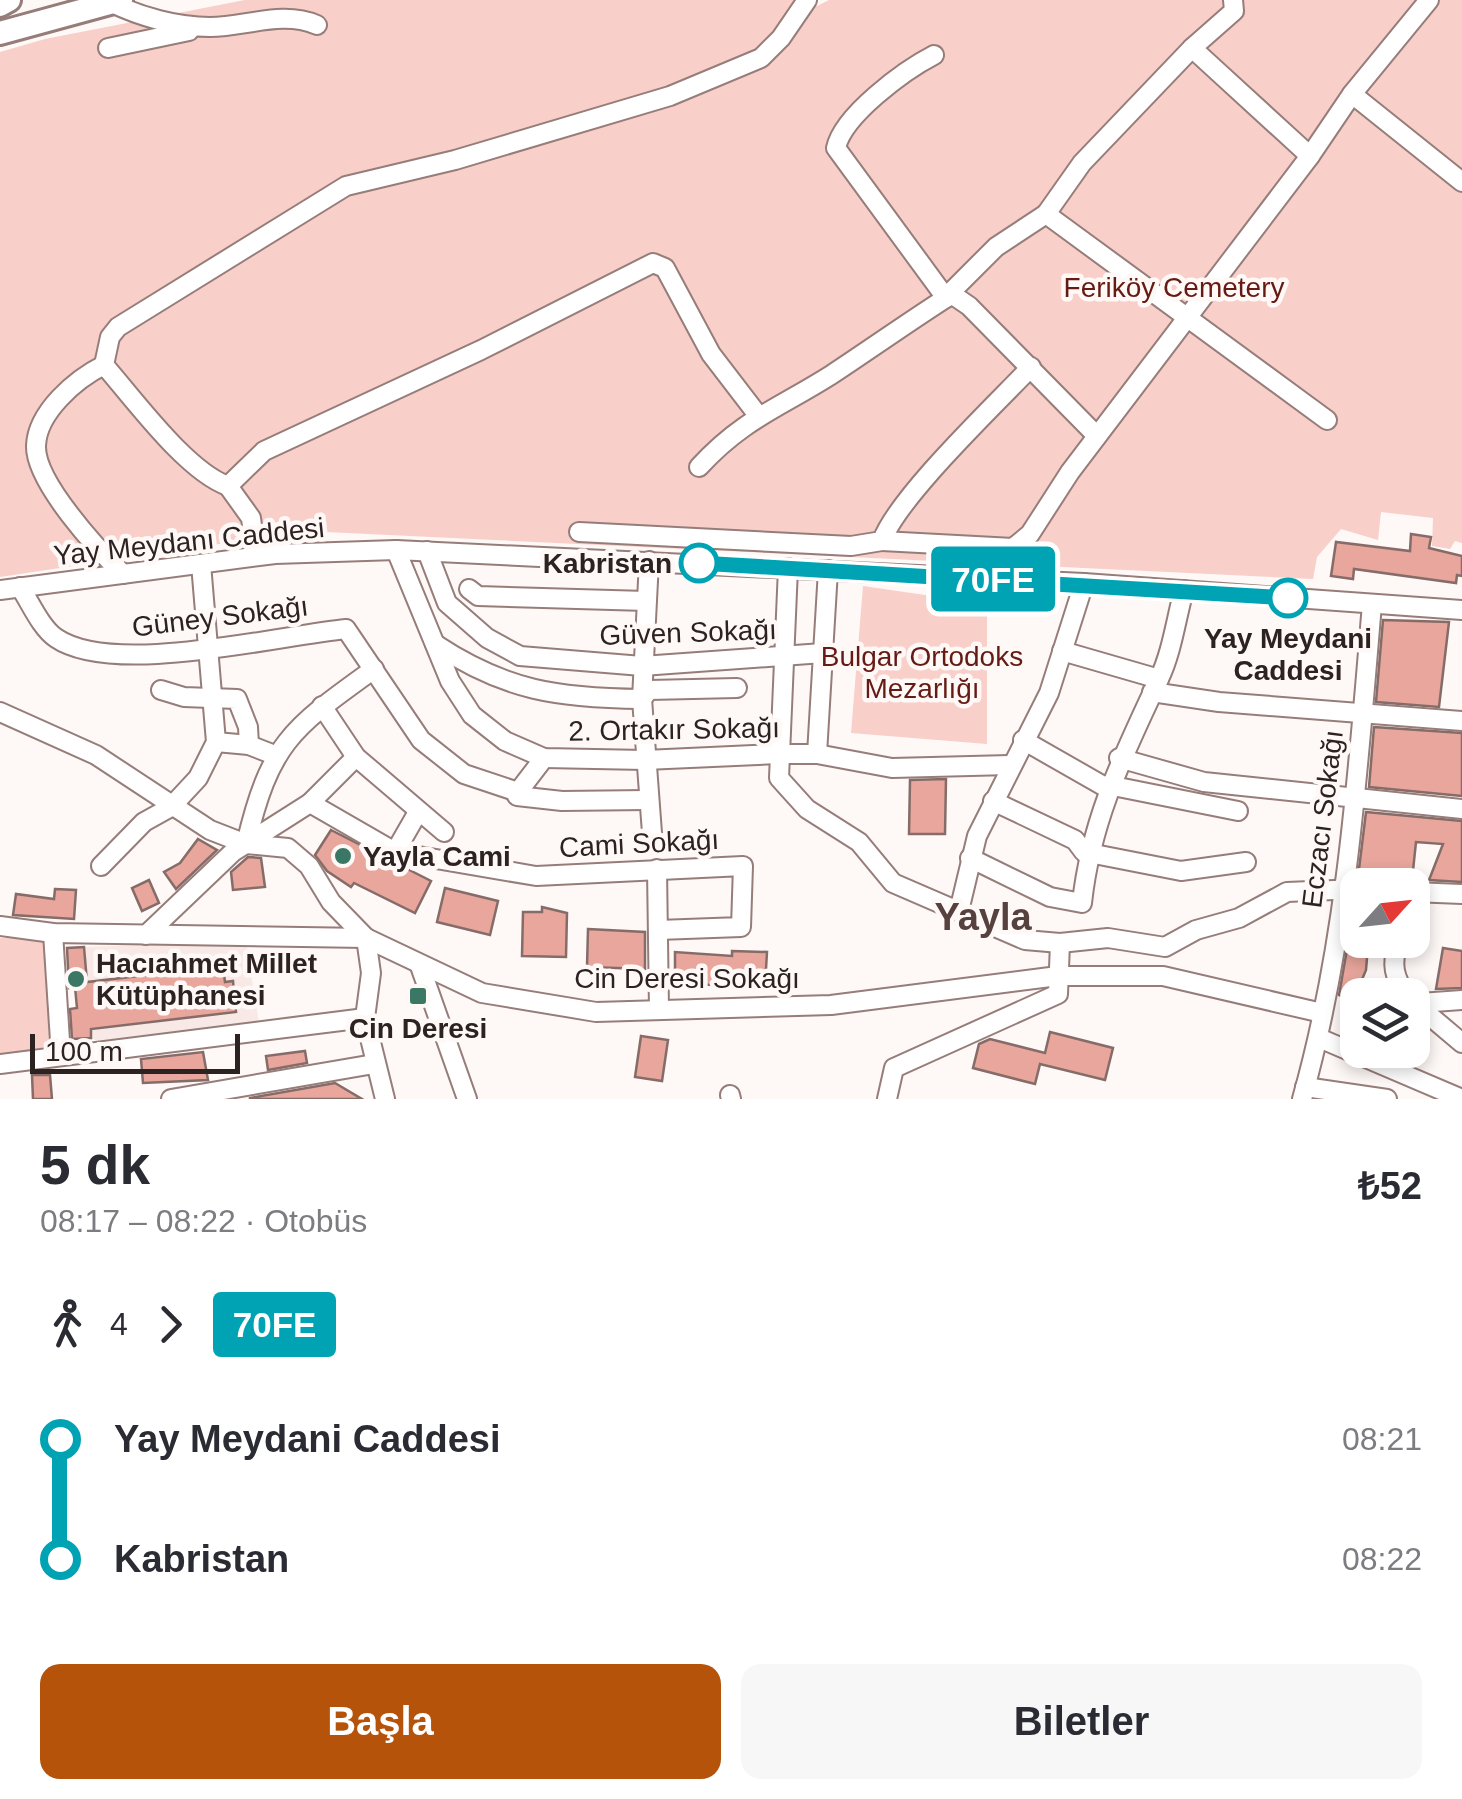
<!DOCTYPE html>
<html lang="tr">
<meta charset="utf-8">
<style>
:root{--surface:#fff;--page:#f7f7f7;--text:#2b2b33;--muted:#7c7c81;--accent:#b45309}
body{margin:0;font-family:Helvetica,sans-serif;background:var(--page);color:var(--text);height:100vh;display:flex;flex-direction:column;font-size:38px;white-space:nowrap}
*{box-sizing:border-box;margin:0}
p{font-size:32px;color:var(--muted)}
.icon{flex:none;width:55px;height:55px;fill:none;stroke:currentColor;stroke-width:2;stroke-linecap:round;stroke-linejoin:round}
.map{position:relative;height:1099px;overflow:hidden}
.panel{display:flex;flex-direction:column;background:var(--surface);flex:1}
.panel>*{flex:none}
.badge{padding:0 20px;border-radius:8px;font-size:35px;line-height:65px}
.needle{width:65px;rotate:63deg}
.buttons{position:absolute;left:1340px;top:868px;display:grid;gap:20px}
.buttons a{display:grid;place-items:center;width:90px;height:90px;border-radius:20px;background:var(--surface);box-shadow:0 5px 15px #0003;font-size:50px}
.scale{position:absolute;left:30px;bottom:25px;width:210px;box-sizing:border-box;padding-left:10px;border:5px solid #2c2221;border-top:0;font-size:28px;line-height:35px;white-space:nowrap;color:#2c2221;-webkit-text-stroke:8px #fef8f7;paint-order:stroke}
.map>.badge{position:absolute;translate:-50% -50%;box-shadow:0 0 0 5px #fff}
.legs{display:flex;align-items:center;gap:15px;height:110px;padding:0 40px;font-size:32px}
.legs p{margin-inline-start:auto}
.summary{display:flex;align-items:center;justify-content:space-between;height:170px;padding:0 40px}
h1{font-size:55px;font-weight:800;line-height:75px}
.primary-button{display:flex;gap:20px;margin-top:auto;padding:20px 40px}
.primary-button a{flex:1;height:115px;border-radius:20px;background:var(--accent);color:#fff;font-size:40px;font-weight:800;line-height:115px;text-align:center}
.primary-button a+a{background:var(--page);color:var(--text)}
ul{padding:0 40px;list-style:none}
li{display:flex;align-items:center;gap:35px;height:120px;font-size:38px}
li i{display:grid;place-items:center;width:15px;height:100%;margin:0 12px;background:currentColor}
li i::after{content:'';width:25px;height:25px;margin:-12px;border:8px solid;border-radius:50%;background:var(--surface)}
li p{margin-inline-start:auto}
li:first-child i{background:linear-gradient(#0000 50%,currentColor 0)}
li:last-child i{background:linear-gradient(currentColor 50%,#0000 0)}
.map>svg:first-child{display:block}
</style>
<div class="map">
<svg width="1462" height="1099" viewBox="0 0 1462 1099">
<rect width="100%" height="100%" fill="#fef8f7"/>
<!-- built -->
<polygon fill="#f8e9e6" points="246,941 259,1023 97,1041 91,1038 84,947"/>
<!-- green -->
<g fill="#f8cfc9">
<polygon points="245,0 798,0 817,6 829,0 1462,0 1462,543 1455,541 1450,549 1432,546 1433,518 1381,512 1378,540 1341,529 1317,557 1313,579 305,531 0,577 0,52 45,39"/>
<polygon points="863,586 987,604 987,744 851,733"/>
<polygon points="0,938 43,938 52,1046 0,1055"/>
</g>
<!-- building -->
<g fill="#e8a69c" stroke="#856c68" stroke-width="2.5">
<polygon points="1411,534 1431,537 1429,548 1462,556 1462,576 1457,575 1456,583 1354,569 1353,579 1331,576 1336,542 1410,551"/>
<polygon points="1383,620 1449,622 1439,707 1376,702"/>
<polygon points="1374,727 1462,733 1462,796 1369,787"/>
<polygon points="946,779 945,834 909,834 910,780"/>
<polygon points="1366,812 1462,821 1462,882 1429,880 1443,844 1416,842 1412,880 1402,885 1370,885 1358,877"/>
<polygon points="331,830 431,881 415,913 354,883 351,887 327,871 315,855"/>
<polygon points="198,839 217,850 176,889 164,872 180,863"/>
<polygon points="248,857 261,858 265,887 233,890 231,872"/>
<polygon points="149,880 159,903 142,911 132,888"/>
<polygon points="445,888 498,901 490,935 437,922"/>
<polygon points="55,889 76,890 74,919 13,915 16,894 54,899"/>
<polygon points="542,907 567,913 566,957 522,956 523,912 542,912"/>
<polygon points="1353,915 1358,916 1358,943 1368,946 1366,970 1353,1001 1339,995"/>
<polygon points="588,929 645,932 645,969 587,967"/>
<polygon points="84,947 87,982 223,966 225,982 233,981 236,1012 91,1029 91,1038 72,1039 70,1009 77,1008 75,987 69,988 67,948"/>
<polygon points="1443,948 1462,951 1462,988 1436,989"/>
<polygon points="732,951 767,952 765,986 675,984 675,952 732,956"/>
<polygon points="1050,1032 1113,1048 1105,1080 1040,1064 1035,1084 973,1068 979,1044 990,1039 1045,1053"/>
<polygon points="641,1036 668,1040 662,1081 635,1077"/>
<polygon points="305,1051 307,1063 268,1070 266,1056"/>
<polygon points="203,1052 208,1080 143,1083 141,1059"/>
<polygon points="32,1075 50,1075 52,1099 33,1099"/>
<polygon points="335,1083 362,1099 250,1099 250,1098"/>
</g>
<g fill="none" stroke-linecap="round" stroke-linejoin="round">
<defs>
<g id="minor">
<path d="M112,3c29,14 65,24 98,24 36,0 72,-17 107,-2"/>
<polyline points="108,48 189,31"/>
<path d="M934,55c-29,15 -91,60 -98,93l110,150 4,-5 19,13 128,130"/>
<polyline points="1352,94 1429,0"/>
<polyline points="1310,156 1352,94 1462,182"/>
<polyline points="1046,214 1082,163 1192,48"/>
<polyline points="950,293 996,247 1046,214 1327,420"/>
<polyline points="104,365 110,337 118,327 346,186 455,160 670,96 761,58 781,38 807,0"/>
<path d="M699,467c44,-48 80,-59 132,-92 38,-25 76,-52 115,-77"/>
<polyline points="228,486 251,518 256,556"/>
<path d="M579,532l272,14 31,-5c15,-43 113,-136 149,-174"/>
<polyline points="882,541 1013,548 1030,534 1070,472 1310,156 1192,48 1234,11 1233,0"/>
<polyline points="396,550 450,681 472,715 505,741 544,758 645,760 778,754 817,754 892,768 1010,765"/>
<polyline points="427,551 447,603 487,638 520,656 642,666 823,653"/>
<polyline points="649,561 642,699 652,833"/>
<polyline points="788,568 779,778 807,809 859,842 893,883 1025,940 1060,943 1108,938 1165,947 1196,930 1239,918 1287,892 1358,889"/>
<path d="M123,574c-25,-24 -88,-92 -87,-128 1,-34 40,-67 68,-81 30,34 82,106 124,121l36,-35 217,-101 172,-87 12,5 46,86 46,60"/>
<path d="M20,587c10,15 21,41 36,51 57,39 220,-2 290,-9l75,111 43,34 54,18 26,-34"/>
<polyline points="469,589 478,596 646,601"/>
<polyline points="0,590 275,554 396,550 1084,583 1462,610"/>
<path d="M435,644c71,47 123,54 207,55l7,-9 88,-2"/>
<polyline points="1062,651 1159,679"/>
<polyline points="161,690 184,697 237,699 248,727 249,745"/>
<polyline points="1152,692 1219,702 1462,721"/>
<polyline points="322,706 356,757 444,832"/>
<polyline points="0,712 96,755 210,830 246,844 288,848 309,866 331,902 366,938"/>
<polyline points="1023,740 1107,788"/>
<polyline points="216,742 249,745 277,756"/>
<polyline points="817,754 828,570"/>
<polyline points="1119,758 1204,782 1462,809"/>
<polyline points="1108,785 1238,811"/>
<polyline points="517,796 562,801 647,800"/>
<polyline points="993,801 1075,840 1084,852 1181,871 1246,862"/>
<polyline points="310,803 395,852 536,876 743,866 741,927 658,930"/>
<path d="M246,844c24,-102 46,-116 128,-175"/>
<polyline points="395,852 418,812"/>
<path d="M970,858l80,39 32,6c9,-84 42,-149 77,-224 13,-27 17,-60 25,-89"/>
<polyline points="101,866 144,822 171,807 198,778 216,742 201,564"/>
<polyline points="657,869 659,1010"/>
<polyline points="1412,892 1462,894"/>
<polyline points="959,911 977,836 1049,693 1084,583"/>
<polyline points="0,926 53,933 366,938 482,993 596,1012 831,1005 1058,976 1163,976 1322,1013"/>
<polyline points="53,933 61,1056"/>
<polyline points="146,935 233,852 310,803 356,757"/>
<polyline points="366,938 371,973 365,1018 385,1099"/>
<path d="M1398,944c-7,20 -4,33 8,51"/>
<polyline points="420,966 467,1099"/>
<polyline points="1412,1001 1462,1043"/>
<polyline points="1416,1009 1420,1003 1462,1000"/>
<polyline points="1319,1038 1462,1099"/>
<polyline points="0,1064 365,1018"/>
<polyline points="1305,1087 1387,1099"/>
<polyline points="730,1095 731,1099"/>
<polyline points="171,1099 374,1064"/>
<polyline points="887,1099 894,1068 1058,994 1060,943"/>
<path d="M1302,1099c45,-159 56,-330 70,-495"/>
</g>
<g id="major">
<polyline points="0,5 9,0"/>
<polyline points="0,33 121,0"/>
</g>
</defs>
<!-- minor casing -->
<use href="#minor" stroke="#967d79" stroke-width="22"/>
<!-- major casing -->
<use href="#major" stroke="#967d79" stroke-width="28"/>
<!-- minor -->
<use href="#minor" stroke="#fff" stroke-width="18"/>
<!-- major -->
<use href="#major" stroke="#fff" stroke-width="22"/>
</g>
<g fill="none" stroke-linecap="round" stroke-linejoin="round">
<defs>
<polyline id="line-1" points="699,563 1288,598"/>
</defs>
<!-- line-1 casing -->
<use href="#line-1" stroke="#fff" stroke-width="22"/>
<!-- line-1 -->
<use href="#line-1" stroke="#00a3b4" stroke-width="15"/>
</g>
<!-- markers -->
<g fill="#fff" stroke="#00a3b4" stroke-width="5">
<circle cx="699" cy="563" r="18"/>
<circle cx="1288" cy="598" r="18"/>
</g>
<g fill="#3a7865" stroke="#fef8f7" stroke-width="4">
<circle cx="343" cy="856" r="10"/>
<circle cx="76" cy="979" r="10"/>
<rect x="408" y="986" width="20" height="20" rx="5"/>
</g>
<g text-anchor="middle" stroke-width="9" stroke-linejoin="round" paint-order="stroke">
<!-- park labels -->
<g font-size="28" fill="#661a14" stroke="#fef8f7">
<text x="1174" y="297">Feriköy Cemetery</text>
<text x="922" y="666">Bulgar Ortodoks<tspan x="922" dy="32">Mezarlığı</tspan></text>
</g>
<!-- street labels -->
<g font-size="28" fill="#2c2221" stroke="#fef8f7">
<text transform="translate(189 541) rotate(-6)" y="10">Yay Meydanı Caddesi</text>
<text transform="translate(220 616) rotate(-7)" y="10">Güney Sokağı</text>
<text transform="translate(688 632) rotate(-2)" y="10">Güven Sokağı</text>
<text transform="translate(674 729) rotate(-1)" y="10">2. Ortakır Sokağı</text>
<text transform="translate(1322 819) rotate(-83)" y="10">Eczacı Sokağı</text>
<text transform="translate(639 843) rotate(-3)" y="10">Cami Sokağı</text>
<text x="687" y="988">Cin Deresi Sokağı</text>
</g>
<!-- stop labels -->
<g font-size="28" font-weight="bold" fill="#2c2221" stroke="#fef8f7" text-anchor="end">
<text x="672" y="573">Kabristan</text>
<text x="1288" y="648" text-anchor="middle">Yay Meydani<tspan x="1288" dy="32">Caddesi</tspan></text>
</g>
<!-- poi labels -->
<g font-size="28" font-weight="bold" fill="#2c2221" stroke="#fef8f7" text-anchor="start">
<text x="363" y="866">Yayla Cami</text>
<text x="96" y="973">Hacıahmet Millet<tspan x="96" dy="32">Kütüphanesi</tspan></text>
<text x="418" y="1038" text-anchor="middle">Cin Deresi</text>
</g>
<!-- district labels -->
<g font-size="38" font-weight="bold" fill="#57413e" stroke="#fef8f7">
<text x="983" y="930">Yayla</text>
</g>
</g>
</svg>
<div class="buttons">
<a><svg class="needle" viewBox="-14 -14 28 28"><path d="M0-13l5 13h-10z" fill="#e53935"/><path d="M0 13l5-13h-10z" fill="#7c7c81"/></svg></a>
<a><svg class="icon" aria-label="layers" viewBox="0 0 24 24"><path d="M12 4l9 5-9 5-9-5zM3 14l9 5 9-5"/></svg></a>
</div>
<div class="scale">100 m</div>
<b class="badge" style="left:993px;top:579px;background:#00a3b4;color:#fff">70FE</b>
</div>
<section class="panel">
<div class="summary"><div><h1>5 dk</h1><p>08:17 – 08:22 · Otobüs</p></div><b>₺52</b></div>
<div class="legs"><svg class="icon" aria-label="walk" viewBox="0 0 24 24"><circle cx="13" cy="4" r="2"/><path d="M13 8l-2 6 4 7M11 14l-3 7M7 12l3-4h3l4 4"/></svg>4<svg class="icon" aria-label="forward" viewBox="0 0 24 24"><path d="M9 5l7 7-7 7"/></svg><b class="badge" style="background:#00a3b4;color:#fff">70FE</b></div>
<ul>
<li><i style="color:#00a3b4"></i><b>Yay Meydani Caddesi</b><p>08:21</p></li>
<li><i style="color:#00a3b4"></i><b>Kabristan</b><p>08:22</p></li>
</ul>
<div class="primary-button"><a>Başla</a><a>Biletler</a></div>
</section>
